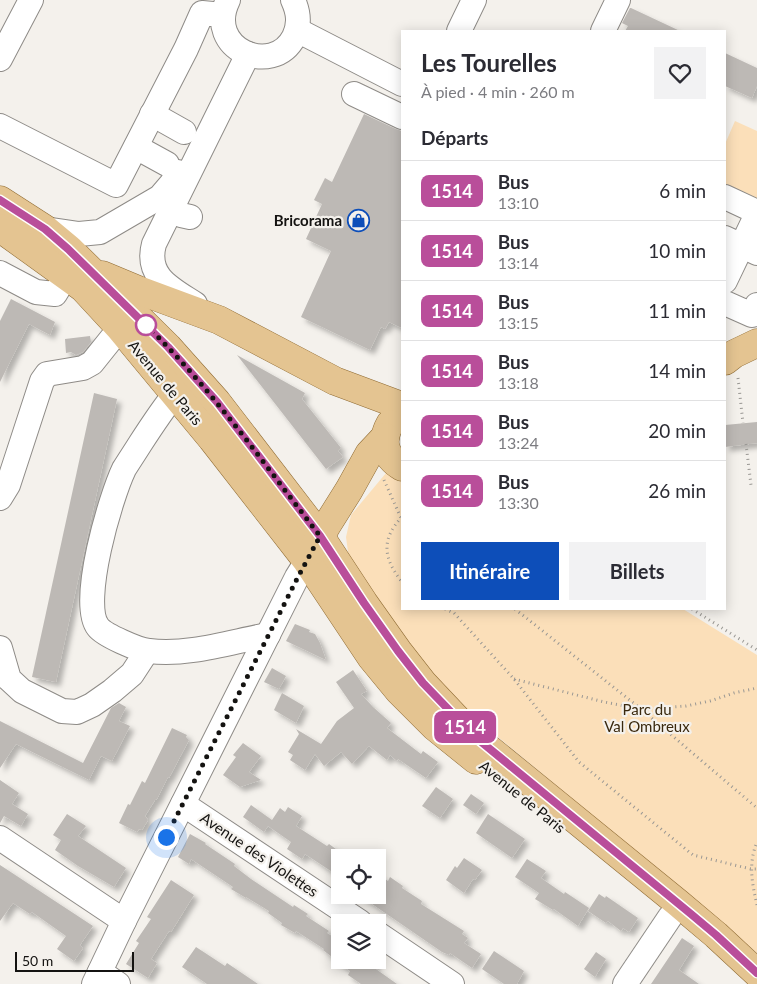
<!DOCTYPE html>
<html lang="fr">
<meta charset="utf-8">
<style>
:root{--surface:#fff;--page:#f2f2f3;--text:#2b2b33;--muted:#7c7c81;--line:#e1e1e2;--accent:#0d4eb9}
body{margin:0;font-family:Lato,sans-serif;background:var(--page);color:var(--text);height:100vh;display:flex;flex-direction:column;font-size:19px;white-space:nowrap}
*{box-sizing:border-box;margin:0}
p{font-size:16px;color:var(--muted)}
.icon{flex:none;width:28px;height:28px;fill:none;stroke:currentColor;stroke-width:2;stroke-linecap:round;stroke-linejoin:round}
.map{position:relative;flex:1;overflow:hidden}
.drawer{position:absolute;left:401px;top:30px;width:325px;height:580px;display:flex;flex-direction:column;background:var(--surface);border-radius:0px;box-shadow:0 2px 12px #0003}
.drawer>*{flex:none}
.badge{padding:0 10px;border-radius:8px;font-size:18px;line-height:32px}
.tools{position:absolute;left:331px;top:849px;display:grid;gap:10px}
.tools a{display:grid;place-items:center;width:55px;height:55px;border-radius:0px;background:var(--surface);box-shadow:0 2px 12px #0003;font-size:25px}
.scale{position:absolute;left:15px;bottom:12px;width:119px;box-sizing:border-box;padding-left:5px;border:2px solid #141311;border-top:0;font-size:14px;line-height:18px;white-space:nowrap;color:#141311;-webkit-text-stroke:4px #f4f1ec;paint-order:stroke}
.you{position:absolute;width:25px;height:25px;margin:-12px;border:4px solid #fff;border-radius:50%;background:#1a73e8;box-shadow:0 0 0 8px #1a73e833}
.map>.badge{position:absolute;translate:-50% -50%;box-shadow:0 0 0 2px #fff}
h2{padding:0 20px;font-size:19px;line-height:45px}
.round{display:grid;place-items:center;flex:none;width:52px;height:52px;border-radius:0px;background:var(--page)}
.summary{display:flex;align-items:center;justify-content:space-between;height:85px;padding:0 20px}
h1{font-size:24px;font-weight:700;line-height:38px}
.action{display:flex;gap:10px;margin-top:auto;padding:10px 20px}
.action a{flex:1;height:58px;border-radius:0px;background:var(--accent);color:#fff;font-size:20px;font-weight:700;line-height:58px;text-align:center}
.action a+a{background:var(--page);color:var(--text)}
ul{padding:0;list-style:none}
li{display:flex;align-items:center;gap:15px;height:60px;padding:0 20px;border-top:1px solid var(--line)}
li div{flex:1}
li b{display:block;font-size:19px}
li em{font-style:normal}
li .badge{min-width:55px;font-weight:700;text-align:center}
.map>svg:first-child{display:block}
</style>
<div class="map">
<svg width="757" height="984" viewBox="0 0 757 984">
<defs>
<filter id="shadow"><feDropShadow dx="4.5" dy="4.5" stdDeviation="2.5" flood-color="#0004"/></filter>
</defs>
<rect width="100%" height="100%" fill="#f4f1ec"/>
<!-- green -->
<g fill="#fbdfb9">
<polygon points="735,121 757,131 757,201 725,186 725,144"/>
<polygon points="391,467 402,471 402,609 683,609 757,655 757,953 473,716 434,677 409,643 349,559 346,537 351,515"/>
</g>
<!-- building -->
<g fill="#bdb9b5" filter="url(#shadow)">
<polygon points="630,8 631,8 680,31 625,31 628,26 622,23"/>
<polygon points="725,53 757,68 757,86 752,98 725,86"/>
<polygon points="364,114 396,129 402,131 402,328 389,322 385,329 381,327 370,350 301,317 331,251 306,239 322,204 314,200 325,178 332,182"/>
<polygon points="11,299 55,322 50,335 29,324 0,382 0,321"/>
<polygon points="90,336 91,342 83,352 76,355 71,352 66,353 65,339"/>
<polygon points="237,355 305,393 302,399 341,448 338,451 343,457 326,469"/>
<polygon points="94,393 117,399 56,682 32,677"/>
<polygon points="757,422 757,443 725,447 725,425"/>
<polygon points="295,624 310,630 309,632 315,634 320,643 326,660 286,641"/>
<polygon points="272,668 286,676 279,689 264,682"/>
<polygon points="353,670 367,691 361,694 373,707 391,723 387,728 421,754 423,751 438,762 426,778 398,759 397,761 390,755 387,760 369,746 352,764 341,752 324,766 315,754 305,770 290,760 293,755 288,752 299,734 296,729 321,744 337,721 354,708 336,682"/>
<polygon points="282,693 304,706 296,723 274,710"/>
<polygon points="119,703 126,707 119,721 130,726 112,761 101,756 89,780 16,744 0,768 0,721 83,763 111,708"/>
<polygon points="172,728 187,735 186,737 189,740 169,778 168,777 157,799 155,800 145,816 148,820 142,830 139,829 137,832 119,823 128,804 130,805 142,781 145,783"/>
<polygon points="243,743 261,756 249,772 261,780 240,787 223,775 236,757 233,755"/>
<polygon points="0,780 19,793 12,804 28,814 21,826 4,816 0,823"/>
<polygon points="436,787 453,799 440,818 422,806"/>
<polygon points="471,794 484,803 476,814 463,805"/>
<polygon points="251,805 272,820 280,808 285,812 288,807 302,816 296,826 327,846 329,844 340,852 340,877 305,854 302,859 287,849 291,842 268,826 264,832 243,817"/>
<polygon points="67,814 86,826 78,836 126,868 114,887 78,866 55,850 61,840 53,835"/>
<polygon points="488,814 525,839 512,858 476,833"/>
<polygon points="190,834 206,843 205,844 235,864 234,866 251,879 293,907 294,905 308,914 306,916 329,931 327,933 340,941 340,960 378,960 373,967 397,984 361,984 348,975 350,971 334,960 336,960 323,950 324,949 296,931 295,933 281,925 282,923 268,913 269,911 246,897 246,898 231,889 233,887 191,859 189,864 178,857"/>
<polygon points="464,858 482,870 475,880 473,879 464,893 446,880 455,866 457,868"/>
<polygon points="527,859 546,871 541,878 564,894 565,892 589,908 578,926 554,909 553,910 535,899 539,893 515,877"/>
<polygon points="0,865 93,926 80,945 83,948 74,961 57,949 66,936 32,912 30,914 13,903 0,921"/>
<polygon points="378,874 388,881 390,877 403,886 402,888 422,901 421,904 464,931 462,934 468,938 464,943 481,954 472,968 450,953 449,955 442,952 359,895 378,895"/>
<polygon points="171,880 194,895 171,932 169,931 151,959 157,963 148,978 126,964 139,943 136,941 151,919 147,917"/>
<polygon points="599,894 605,898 606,896 638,918 629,932 623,928 621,931 608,921 606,923 588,911"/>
<polygon points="682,938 694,946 679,970 699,984 651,984"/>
<polygon points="196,947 225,966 227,963 258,984 207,984 182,967"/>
<polygon points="494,951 524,971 517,984 504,984 482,969"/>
<polygon points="596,952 606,959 595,977 584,969"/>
</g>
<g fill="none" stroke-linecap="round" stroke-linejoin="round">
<defs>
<g id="minor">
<path d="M228,0c-24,49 45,78 66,37 6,-13 5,-24 -1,-37"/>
<polyline points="297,30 402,84"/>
<polyline points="459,31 474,0"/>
<polyline points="603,31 618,0"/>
<polyline points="0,59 31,0"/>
<polyline points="354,94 402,117"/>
<polyline points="152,114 184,132"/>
<polyline points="0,126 116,185 186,49 202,13 223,15"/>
<polyline points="136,147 167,164"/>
<polyline points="725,197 757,212"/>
<polyline points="171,210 181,215 190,217"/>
<polyline points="45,229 79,234 100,232 160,197 172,183 178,172"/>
<polyline points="725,238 757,253"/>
<polyline points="0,273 36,292 55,294 66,276"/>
<polyline points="725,281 757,214"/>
<polyline points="725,303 752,315 757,305"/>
<path d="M195,304c-23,-15 -50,-27 -41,-60l94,-190"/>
<path d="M175,394c-13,16 -24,33 -35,50 -5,8 -11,17 -16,25 -13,27 -45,134 -26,158 6,8 40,23 51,24 39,5 81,-9 119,-16"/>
<polyline points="0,498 8,485 42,381 47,374 83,368 92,363 120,328"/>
<polyline points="0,648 9,679 22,691 62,711 77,712 92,705 112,691 132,674 147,651"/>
<polyline points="183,804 360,922"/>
<polyline points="0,838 124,921"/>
<polyline points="378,934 452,984"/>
<polyline points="100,972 118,984"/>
<polyline points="94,984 124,921 297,577 307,561 321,570"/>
<polyline points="625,984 670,917"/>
</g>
<g id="major">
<polyline points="0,200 45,229 69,249 168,347 217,402 320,536 364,603 398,651 423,683 473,736 678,903 716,935 757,973"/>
<polyline points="0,228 83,288 120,328 212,439 307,561 371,657 399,691 435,727 476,760"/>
<polyline points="102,275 138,290 219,320 335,381 402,406"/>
<polyline points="725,361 734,354 757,343"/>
<path d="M390,424c-10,18 -5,33 12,43"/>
<polyline points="312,551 327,525 349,490 369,454 385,437"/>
</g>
</defs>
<!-- minor casing -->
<use href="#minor" stroke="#8e8b87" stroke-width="26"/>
<!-- major casing -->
<use href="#major" stroke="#906c34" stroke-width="29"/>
<!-- path -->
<g stroke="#999793" stroke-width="3" stroke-dasharray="1 4" stroke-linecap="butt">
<polyline points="738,378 743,423"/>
<polyline points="746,444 751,485"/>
<polyline points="384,480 401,518"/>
<path d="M402,517c-22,23 -18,42 0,65"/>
<polyline points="445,609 454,613 514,679 579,762 693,855 751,869 757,869"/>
<polyline points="515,609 641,709 757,808"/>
<polyline points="692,609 757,650"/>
<polyline points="514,679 604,702 641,709 686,706 710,701 734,693 757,688"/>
<path d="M757,905c-5,-22 -9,-41 0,-63"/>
</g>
<!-- minor -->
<use href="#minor" stroke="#fff" stroke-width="24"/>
<!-- major -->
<use href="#major" stroke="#e4c491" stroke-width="28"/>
</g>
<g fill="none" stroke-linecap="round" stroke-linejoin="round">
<defs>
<polyline id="line" points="0,200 45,229 68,249 168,347 217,402 320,536 364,603 398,651 423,683 474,736 691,914 716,935 757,973"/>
</defs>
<!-- line casing -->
<use href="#line" stroke="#fff" stroke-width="11"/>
<!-- line -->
<use href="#line" stroke="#b94e9a" stroke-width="8"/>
<!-- walk -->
<path stroke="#141311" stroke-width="5" stroke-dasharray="0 9" d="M146,325c66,64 118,139 174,211l-22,41 -132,260"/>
</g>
<!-- icons -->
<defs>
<symbol id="shop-ring" viewBox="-11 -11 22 22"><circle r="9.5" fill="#f4f1ec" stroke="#0d4eb9" stroke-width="1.5"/><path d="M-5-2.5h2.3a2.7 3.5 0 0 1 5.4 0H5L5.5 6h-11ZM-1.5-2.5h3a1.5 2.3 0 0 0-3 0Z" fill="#0d4eb9"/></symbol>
</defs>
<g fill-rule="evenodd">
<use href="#shop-ring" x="346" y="208" width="25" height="25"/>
</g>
<!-- markers -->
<circle fill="#fff" stroke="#b94e9a" stroke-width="2.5" cx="146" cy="325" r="10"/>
<g text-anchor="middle" stroke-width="4.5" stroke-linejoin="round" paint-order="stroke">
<!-- poi labels -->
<g font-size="15" font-weight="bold" fill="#141311" stroke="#f4f1ec" text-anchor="end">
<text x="342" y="226">Bricorama</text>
</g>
<!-- street labels -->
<g font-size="15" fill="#141311" stroke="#f4f1ec">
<text transform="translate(165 383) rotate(50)" y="5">Avenue de Paris</text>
<text transform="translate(522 797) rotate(39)" y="5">Avenue de Paris</text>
<text transform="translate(259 855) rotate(34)" y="5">Avenue des Violettes</text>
</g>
<!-- park labels -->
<g font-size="15" fill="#3a290e" stroke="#f4f1ec">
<text x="647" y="715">Parc du<tspan x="647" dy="17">Val Ombreux</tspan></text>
</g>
</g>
</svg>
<div class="tools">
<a><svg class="icon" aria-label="locate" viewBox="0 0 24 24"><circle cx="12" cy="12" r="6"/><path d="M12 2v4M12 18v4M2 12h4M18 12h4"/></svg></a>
<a><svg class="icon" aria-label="layers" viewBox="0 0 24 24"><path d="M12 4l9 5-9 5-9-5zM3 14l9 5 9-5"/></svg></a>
</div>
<div class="scale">50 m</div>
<div class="you" style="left:166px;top:837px"></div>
<b class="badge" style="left:465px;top:727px;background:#b94e9a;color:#fff">1514</b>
<section class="drawer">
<div class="summary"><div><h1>Les Tourelles</h1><p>À pied · 4 min · 260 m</p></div><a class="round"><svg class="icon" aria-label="heart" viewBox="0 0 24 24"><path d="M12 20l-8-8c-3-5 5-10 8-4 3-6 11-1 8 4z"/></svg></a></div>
<h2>Départs</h2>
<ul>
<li><span class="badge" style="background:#b94e9a;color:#fff">1514</span><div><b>Bus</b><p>13:10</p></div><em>6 min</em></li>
<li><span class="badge" style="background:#b94e9a;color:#fff">1514</span><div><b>Bus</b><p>13:14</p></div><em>10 min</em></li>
<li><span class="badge" style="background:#b94e9a;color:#fff">1514</span><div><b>Bus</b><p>13:15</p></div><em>11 min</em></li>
<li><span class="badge" style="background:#b94e9a;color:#fff">1514</span><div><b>Bus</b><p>13:18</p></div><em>14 min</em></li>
<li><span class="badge" style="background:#b94e9a;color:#fff">1514</span><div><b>Bus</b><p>13:24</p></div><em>20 min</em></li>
<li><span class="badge" style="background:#b94e9a;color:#fff">1514</span><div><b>Bus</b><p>13:30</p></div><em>26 min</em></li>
</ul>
<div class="action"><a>Itinéraire</a><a>Billets</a></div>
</section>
</div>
